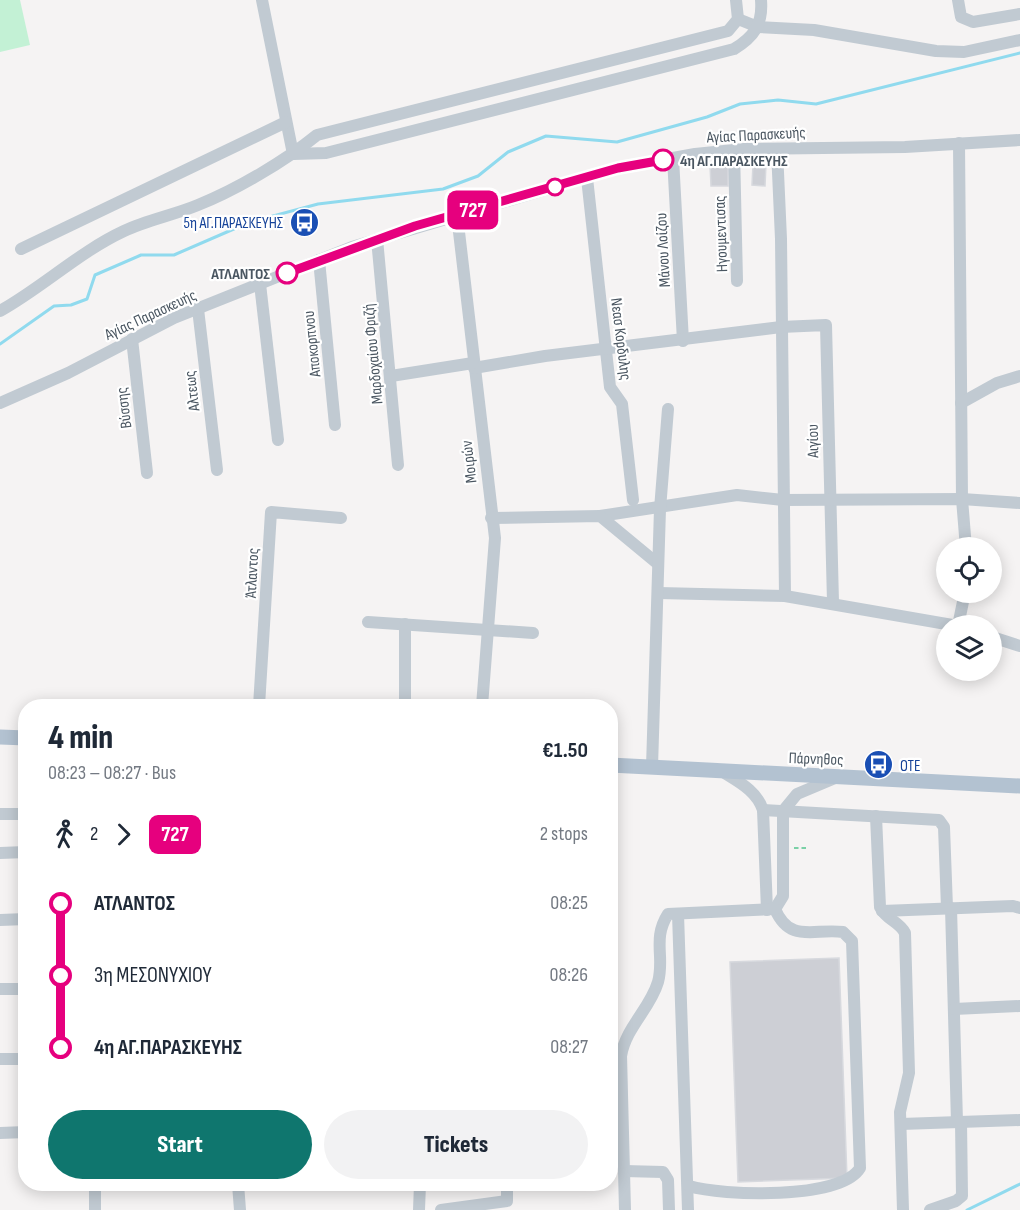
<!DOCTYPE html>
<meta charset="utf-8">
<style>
:root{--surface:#fff;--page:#f2f2f3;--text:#1f2937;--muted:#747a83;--accent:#0f766e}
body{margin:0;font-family:"Sofia Sans Condensed",sans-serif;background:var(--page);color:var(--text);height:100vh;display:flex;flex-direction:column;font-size:22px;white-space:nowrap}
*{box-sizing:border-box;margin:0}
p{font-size:20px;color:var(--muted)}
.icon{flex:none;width:33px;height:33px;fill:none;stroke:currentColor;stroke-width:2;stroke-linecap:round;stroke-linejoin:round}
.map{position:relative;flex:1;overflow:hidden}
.sheet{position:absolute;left:18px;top:699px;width:600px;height:492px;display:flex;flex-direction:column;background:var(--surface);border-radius:24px;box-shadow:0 3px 15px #0003}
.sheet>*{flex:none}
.badge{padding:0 12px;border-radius:9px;font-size:21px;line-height:39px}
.buttons{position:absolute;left:936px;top:537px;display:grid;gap:12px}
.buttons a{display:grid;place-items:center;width:66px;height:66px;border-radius:50%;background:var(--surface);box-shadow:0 3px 15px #0003;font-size:30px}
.map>.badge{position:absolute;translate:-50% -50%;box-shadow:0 0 0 3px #fff}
.legs{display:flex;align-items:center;gap:9px;height:66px;padding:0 30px;font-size:20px}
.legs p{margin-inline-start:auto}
.head{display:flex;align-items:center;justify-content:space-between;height:102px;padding:0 30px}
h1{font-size:33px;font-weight:800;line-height:45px}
.cta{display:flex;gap:12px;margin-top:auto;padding:12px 30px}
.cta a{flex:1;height:69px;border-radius:36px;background:var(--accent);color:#fff;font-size:24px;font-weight:800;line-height:69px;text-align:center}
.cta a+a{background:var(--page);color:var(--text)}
ul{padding:0 30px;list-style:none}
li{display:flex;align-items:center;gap:21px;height:72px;font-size:22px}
li i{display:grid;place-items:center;width:9px;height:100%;margin:0 8px;background:currentColor}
li i::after{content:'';width:15px;height:15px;margin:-8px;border:4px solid;border-radius:50%;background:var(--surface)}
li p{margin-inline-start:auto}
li:first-child i{background:linear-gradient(#0000 50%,currentColor 0)}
li:last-child i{background:linear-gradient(currentColor 50%,#0000 0)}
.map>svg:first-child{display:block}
</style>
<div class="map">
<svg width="1020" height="1210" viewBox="0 0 1020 1210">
<rect width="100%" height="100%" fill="#f5f3f3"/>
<!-- green -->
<polygon fill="#c3f1d5" points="0,0 20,0 30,45 0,52"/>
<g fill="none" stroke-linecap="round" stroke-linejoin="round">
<!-- stream -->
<g stroke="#90daee" stroke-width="3">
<polyline points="0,344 54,306 71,305 87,299 95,275 141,255 174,255 250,222 318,204 443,189 478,176 508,152 546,136 617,142 707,117 740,104 778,100 816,104 1020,53"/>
<polyline points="967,1210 1020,1184"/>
</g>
</g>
<!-- building -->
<g fill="#cdcfd5" stroke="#d7d9de" stroke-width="1.5">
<polygon points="728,164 728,186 711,186 710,165"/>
<polygon points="753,164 766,164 765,186 752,185"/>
<polygon points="839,958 847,1178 738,1182 730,962"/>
</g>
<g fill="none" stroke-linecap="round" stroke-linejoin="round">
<!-- path -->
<polyline stroke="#7ad0a6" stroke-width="2" stroke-dasharray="4.5 3" stroke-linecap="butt" points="794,848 809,848"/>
<!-- minor -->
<g stroke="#c1cad2" stroke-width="12">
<polyline points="262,0 293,154"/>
<polyline points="958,0 961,17 973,22 1020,14"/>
<polyline points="738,19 758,27 814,30 936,51 964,52 1020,40"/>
<polyline points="959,143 962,499 966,548"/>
<polyline points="734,150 737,281"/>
<polyline points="777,150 781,239 785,596"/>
<path d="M293,154l33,-1 408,-104c20,-12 29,-25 27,-49"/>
<polyline points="673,158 683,341"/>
<polyline points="587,178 610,387 622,404 633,500"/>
<polyline points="457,215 495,538 482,706"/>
<polyline points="377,239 398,465"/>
<polyline points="21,249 286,122"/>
<polyline points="319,260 335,425"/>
<polyline points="260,284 278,440"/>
<polyline points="198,309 217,470"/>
<path d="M0,311c43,-24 79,-59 124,-80 23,-11 50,-16 74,-26 38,-15 87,-44 119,-70l411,-104 10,-12 -2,-19"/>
<polyline points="132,339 147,473"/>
<polyline points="474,368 545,356 781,327 826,325 833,602"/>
<polyline points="391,376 473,363"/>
<polyline points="0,403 68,373 174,318 352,247 618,168 695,154 744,149 905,147 1020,140"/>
<polyline points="961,403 997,383 1020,376"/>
<polyline points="600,516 737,495 783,500 962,499 1020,503"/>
<polyline points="491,518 600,516 658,564"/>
<polyline points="659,593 785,596 958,626"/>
<polyline points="368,622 533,633"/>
<polyline points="405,624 405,706"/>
<polyline points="958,626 965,592"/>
<polyline points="992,637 1020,646"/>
<polyline points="259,706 271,512 341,518"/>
<polyline points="652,767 660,509 668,409"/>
<path d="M723,772c16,10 34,19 40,38l4,100"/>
<polyline points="763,810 939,820 944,827 947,908"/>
<polyline points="0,814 26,814"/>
<path d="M876,816l4,91c6,13 19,14 25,26l4,140 -9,39 3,98"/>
<polyline points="0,853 26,852"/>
<polyline points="951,908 957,1122"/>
<polyline points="775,909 783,896 783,811 797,794 835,778"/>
<polyline points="882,911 1013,906 1020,908"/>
<polyline points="678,914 688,1210"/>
<polyline points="0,920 26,919"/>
<polyline points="0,989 26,989"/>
<polyline points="954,1009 1020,1006"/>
<polyline points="0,1059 26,1059"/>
<polyline points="901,1124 1020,1120"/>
<polyline points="0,1133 26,1132"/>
<polyline points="624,1171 663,1172 668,1180 669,1210"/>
<polyline points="238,1184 240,1210"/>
<path d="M689,1186c33,10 152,14 171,-18l-8,-227 -9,-9c-29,-4 -53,12 -68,-23"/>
<polyline points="95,1210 95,1184"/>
<polyline points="419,1210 420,1184"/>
<polyline points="441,1210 507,1201 507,1184"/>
<path d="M625,1210l-4,-154c5,-29 29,-47 37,-74 7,-25 -6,-43 10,-68l107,-5"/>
<polyline points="930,1210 956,1201 962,1196 961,1122"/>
</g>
<!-- major -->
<g stroke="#b3c2d1" stroke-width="15">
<polyline points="0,737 26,738"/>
<polyline points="610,765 1020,786"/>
</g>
</g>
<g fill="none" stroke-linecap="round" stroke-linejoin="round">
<defs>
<polyline id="line-1" points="287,273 415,226 618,168 663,160"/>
</defs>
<!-- line-1 casing -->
<use href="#line-1" stroke="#fff" stroke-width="14"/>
<!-- line-1 -->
<use href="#line-1" stroke="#e6007e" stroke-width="9"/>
</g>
<!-- icons -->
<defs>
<symbol id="bus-disc" viewBox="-11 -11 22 22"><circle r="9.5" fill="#1a4fb4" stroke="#fff"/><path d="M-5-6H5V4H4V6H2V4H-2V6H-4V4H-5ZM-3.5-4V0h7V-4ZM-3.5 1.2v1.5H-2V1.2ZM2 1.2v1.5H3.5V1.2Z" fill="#fff"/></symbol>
</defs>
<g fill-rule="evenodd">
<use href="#bus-disc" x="288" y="206" width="33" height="33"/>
<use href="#bus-disc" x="862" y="748" width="33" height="33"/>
</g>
<!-- markers -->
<g fill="#fff" stroke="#e6007e" stroke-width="3">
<circle cx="663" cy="160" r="10"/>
<circle cx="555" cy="187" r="8"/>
<circle cx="287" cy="273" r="10"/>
</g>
<g text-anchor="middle" stroke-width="4.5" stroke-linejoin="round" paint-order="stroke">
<!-- street labels -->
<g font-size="16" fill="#4a5661" stroke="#fff">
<text transform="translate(756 134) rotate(-3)" y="6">Αγίας Παρασκευής</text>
<text transform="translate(720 234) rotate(-92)" y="6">Ηγουμεντισας</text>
<text transform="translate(662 250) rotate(-93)" y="6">Μάνου Λοίζου</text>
<text transform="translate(150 314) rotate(-25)" y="6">Αγίας Παρασκευής</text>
<text transform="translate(622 339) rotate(83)" y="6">Νεασ Κορδυλης</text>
<text transform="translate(311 344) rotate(-96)" y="6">Αποκορπνου</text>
<text transform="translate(372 354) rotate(-95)" y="6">Μαρδοχαίου Φριζή</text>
<text transform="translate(191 391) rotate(-97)" y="6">Αλτεως</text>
<text transform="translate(123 408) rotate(-97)" y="6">Βύσσης</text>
<text transform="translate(812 441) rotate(-91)" y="6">Αιγίου</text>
<text transform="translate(468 462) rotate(-97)" y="6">Μοιρών</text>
<text transform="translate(251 573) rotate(-87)" y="6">Άτλαντος</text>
<text transform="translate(816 758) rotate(2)" y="6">Πάρνηθος</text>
</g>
<!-- stop labels -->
<g font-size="16" font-weight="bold" fill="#4a5661" stroke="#fff" text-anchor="start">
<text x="680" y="166">4η ΑΓ.ΠΑΡΑΣΚΕΥΗΣ</text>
<text x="270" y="279" text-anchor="end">ΑΤΛΑΝΤΟΣ</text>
</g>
<!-- transit labels -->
<g font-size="16" fill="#164399" stroke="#fff" text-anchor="end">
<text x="283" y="228">5η ΑΓ.ΠΑΡΑΣΚΕΥΗΣ</text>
<text x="900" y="771" text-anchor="start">ΟΤΕ</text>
</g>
</g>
</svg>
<div class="buttons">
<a><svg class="icon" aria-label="locate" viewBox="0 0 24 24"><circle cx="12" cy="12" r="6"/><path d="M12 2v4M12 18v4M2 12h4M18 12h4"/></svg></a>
<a><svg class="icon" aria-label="layers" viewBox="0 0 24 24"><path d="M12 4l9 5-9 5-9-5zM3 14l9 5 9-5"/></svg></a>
</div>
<b class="badge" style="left:473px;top:210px;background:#e6007e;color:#fff">727</b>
<section class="sheet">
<div class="head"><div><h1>4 min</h1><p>08:23 – 08:27 · Bus</p></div><b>€1.50</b></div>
<div class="legs"><svg class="icon" aria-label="walk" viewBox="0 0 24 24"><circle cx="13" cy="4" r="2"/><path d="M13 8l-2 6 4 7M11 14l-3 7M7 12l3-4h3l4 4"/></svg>2<svg class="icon" aria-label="forward" viewBox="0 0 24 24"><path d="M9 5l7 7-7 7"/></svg><b class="badge" style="background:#e6007e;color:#fff">727</b><p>2 stops</p></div>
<ul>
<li><i style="color:#e6007e"></i><b>ΑΤΛΑΝΤΟΣ</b><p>08:25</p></li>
<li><i style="color:#e6007e"></i><span>3η ΜΕΣΟΝΥΧΙΟΥ</span><p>08:26</p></li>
<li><i style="color:#e6007e"></i><b>4η ΑΓ.ΠΑΡΑΣΚΕΥΗΣ</b><p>08:27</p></li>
</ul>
<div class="cta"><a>Start</a><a>Tickets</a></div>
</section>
</div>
